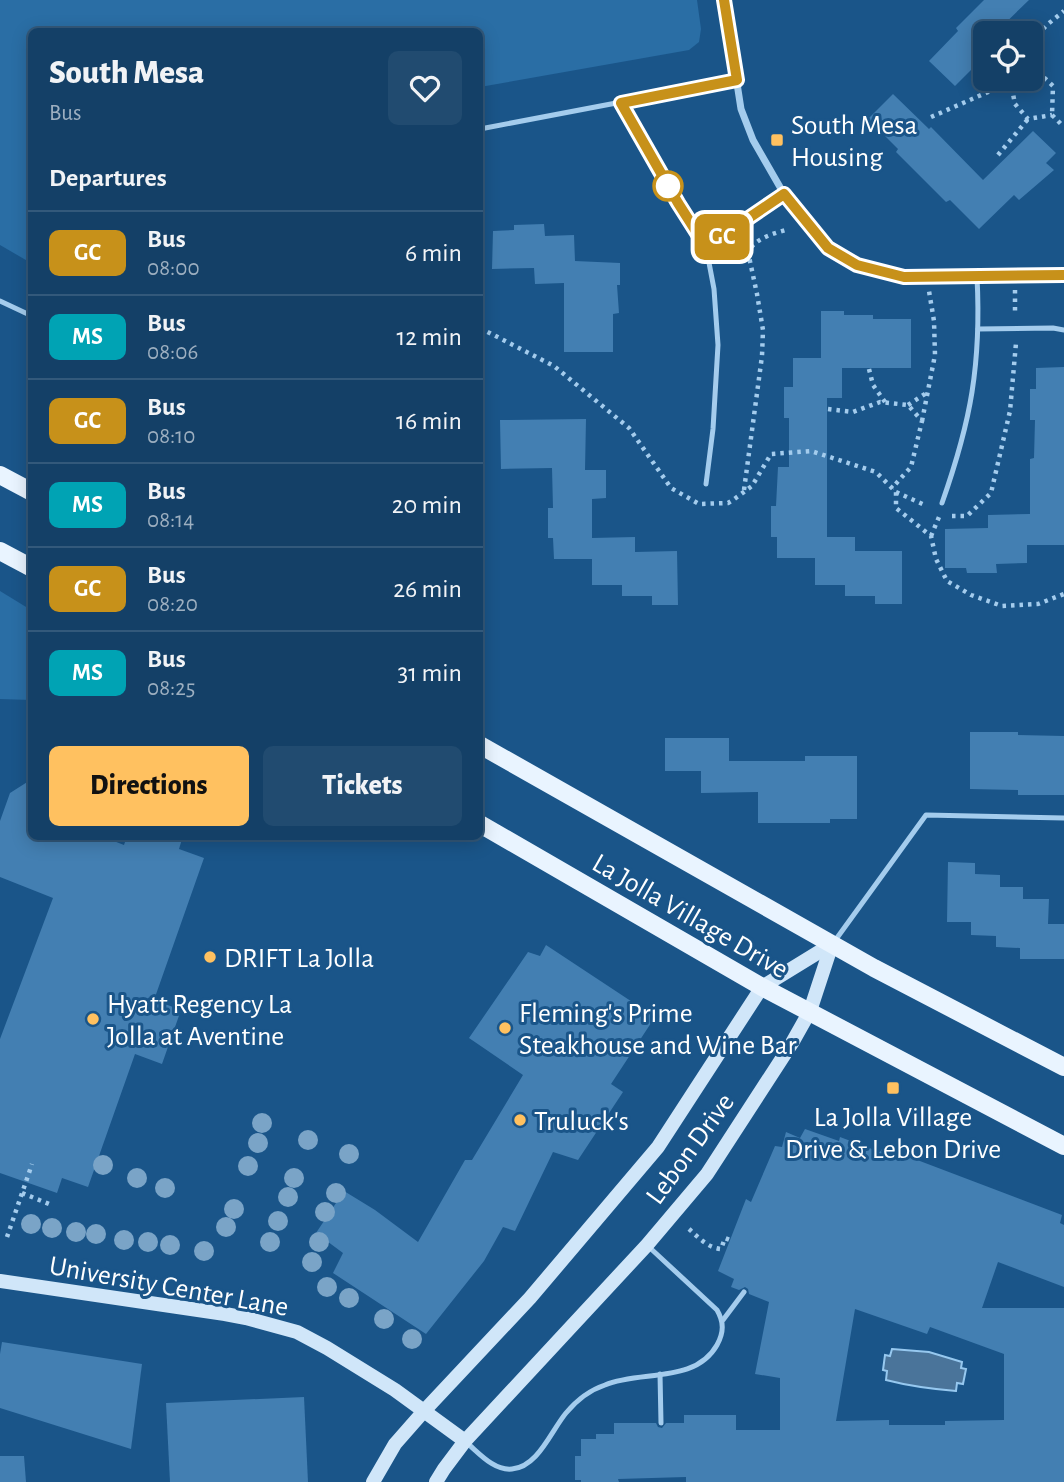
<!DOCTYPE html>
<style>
:root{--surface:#144067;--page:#214b70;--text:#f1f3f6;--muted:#9dafc0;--line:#33597b;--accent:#ffc160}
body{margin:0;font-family:"Alegreya Sans",sans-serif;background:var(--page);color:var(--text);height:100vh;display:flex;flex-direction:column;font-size:26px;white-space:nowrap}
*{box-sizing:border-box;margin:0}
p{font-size:23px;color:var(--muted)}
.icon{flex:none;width:38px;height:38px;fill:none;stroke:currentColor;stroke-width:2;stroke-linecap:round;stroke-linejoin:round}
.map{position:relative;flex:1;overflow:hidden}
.panel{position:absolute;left:28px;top:28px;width:455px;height:812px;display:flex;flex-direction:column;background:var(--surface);border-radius:10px;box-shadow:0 4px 18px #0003,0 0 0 2px var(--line)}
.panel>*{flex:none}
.badge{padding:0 14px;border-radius:10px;font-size:24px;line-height:46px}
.fabs{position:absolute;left:973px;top:21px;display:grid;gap:14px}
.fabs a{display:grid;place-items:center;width:70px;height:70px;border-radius:10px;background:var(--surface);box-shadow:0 4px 18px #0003,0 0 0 2px var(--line);font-size:35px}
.map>.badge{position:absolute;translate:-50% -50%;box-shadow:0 0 0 4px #fff}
h2{padding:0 21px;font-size:26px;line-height:63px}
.round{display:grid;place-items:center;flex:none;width:74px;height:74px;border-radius:10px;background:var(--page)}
.summary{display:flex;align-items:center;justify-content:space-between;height:119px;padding:0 21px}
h1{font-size:33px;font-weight:800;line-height:52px}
.button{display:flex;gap:14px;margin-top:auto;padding:14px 21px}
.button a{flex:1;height:80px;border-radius:10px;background:var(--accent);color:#111;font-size:28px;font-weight:800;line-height:80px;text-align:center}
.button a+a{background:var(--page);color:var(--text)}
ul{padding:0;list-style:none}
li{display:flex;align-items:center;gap:21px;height:84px;padding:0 21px;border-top:2px solid var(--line)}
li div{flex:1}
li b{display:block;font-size:26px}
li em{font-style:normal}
li .badge{min-width:77px;font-weight:700;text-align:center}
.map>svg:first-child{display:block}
</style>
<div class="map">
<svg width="1064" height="1482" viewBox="0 0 1064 1482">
<rect width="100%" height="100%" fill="#1a5589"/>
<!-- green -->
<g fill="#2a6ea5">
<polygon points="0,0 697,0 701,29 699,42 689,50 480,87 480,32 32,32 31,263 0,245"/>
<polygon points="0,591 31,610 31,700 0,699"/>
</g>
<!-- water -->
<path fill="#4a749a" stroke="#96c8ef" stroke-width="2" d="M892,1349l37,3 33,10 -1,6 5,1 -3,15 -6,-1 -1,8c-24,-2 -47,-5 -70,-11l1,-9 -4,-1 2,-15 5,1z"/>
<!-- building -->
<g fill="#437fb2" fill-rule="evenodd">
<polygon points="984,0 1029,0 995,33 985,33 985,56 955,86 929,61 958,31 956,28"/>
<polygon points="893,94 929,129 931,127 983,180 1033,131 1056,153 1046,163 1054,170 1019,200 1014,195 979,229 950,200 946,202 896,152 898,149 868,119"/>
<polygon points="544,224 545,236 574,235 575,261 620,263 620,285 617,285 619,313 613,314 613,352 564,352 564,283 535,284 534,268 492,269 493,231 514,230 514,225"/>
<polygon points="821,311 844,311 844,315 873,315 873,319 911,319 911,368 842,368 842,398 827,398 827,537 855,537 855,551 902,551 902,604 875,604 875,596 845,596 845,585 815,585 815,558 777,558 777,537 771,537 771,506 776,506 778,467 789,467 789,418 784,418 784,387 793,387 793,358 821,358"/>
<polygon points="1064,367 1064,545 1027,545 1027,563 996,564 997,573 967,573 966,568 945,568 945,529 988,528 988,515 1030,514 1030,459 1034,458 1035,420 1030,420 1030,389 1036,389 1036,368"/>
<polygon points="586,419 585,470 606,470 606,498 592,499 592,538 635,537 635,552 677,551 678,605 652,605 652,596 622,596 622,585 592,585 592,559 554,559 553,538 548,538 548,508 553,508 552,468 501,469 500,420"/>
<polygon points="970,732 1018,732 1018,735 1064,736 1064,795 1018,795 1018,790 970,789"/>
<polygon points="665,738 729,738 729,761 805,761 805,756 857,756 857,819 830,819 830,823 758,823 758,792 701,793 701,771 665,771"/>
<polygon points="32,779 32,836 101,836 124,845 127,836 183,836 179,849 204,858 154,1000 181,1010 162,1064 135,1054 88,1187 62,1178 57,1193 0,1173 0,1039 53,898 0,877 0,821 10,793"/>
<polygon points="948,862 975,863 975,874 1000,875 1000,887 1023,887 1023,899 1049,899 1048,924 1064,924 1064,959 1020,959 1020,948 996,947 996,936 971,935 971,922 947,922"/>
<polygon points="546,945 655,1017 611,1084 623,1092 578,1160 553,1152 515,1231 503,1227 484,1261 426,1334 333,1273 343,1253 316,1233 344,1191 375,1210 418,1242 465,1160 472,1160 523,1075 469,1038 528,952 540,956"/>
<path d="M805,1129l34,12 1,-4 40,15 3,-5 179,68 -2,8 4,2v62l-66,-25 -16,46h82v174h-378v-5l-68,2 1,3h-38v-2h-6v-24h6v-17h15v-5h18v-11h42l2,4 4,1 4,-5h18v-8h52v15h44v-52l-25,-4 14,-72 -20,-8 -1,-5 -3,-2 -6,3 -8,-3 3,-8 -16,-8 28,-72 5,3 24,-56 7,1 4,-15 14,6zM855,1309l72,25 3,-7 74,27v66l-59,1v4h-56v-5l-53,1z"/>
<polygon points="2,1342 142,1364 131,1449 0,1408 0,1354"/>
<polygon points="304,1397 308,1482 170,1482 166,1403"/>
<polygon points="0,1456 24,1456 26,1482 0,1482"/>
</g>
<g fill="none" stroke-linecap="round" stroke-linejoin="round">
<!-- path -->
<g stroke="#a4cced" stroke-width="4.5" stroke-dasharray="3.5 5" stroke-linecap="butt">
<polyline points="1031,41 1048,24 1064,11"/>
<polyline points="1031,62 1035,69"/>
<polyline points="1031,71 1035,69 1053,86 1052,115"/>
<polyline points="1010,79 1015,104 1028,119 1052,115"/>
<polyline points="1052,115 1064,127"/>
<polyline points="931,117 1011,82"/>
<polyline points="998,155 1028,119"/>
<polyline points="1015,290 1015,313"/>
<polyline points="480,328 554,366 629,428 671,488 699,504 728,503 733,500 752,486 771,454 811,451 876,472 896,492 896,508 931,536 936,559 947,581 971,595 1002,606 1038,604 1064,594"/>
<polyline points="869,369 873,385 885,402"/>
<polyline points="908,405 928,392"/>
<polyline points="828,409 853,412 880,402 908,405 922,421 911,467 892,488"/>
<polyline points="922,421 935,355 934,321 929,291"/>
<path d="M744,490l18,-134 1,-26 -6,-36 -9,-42c7,-14 27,-19 41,-23"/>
<polyline points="896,492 927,506"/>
<polyline points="952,516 967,516 991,493 1010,411 1016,343"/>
<polyline points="931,536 939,517"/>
<polyline points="22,1193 49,1204"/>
<path d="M689,1229c10,9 19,19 32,20l4,-11 5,2"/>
<polyline points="7,1237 32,1164"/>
</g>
<!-- lane -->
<g stroke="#a4cced" stroke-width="5">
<polyline points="621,103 678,203 706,247 714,289 718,345 713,429 706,484"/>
<polyline points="480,129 737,80"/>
<polyline points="706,247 784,194"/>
<polyline points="0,301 32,316"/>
<polyline points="978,329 1053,328 1064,330"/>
<path d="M942,503c13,-37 24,-73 30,-111 6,-38 7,-77 5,-115"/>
<polyline points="834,942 926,815 1064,818"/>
<polyline points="723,1320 744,1292"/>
<polyline points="660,1374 661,1423"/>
<path d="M467,1443c12,10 27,28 45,26 26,-2 39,-38 54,-56 10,-12 24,-23 39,-28 36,-15 90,-1 112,-40 7,-13 7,-23 0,-35l-68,-63"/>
</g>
<!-- street -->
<polyline stroke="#a4cced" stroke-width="7" points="724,0 741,109 753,140 784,194 828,248 857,265 904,277 1064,275"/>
<!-- secondary -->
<g stroke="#d0e6f9" stroke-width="14">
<polyline points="0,1281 225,1314 246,1318 297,1332 327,1348 395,1390 465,1441"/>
<polyline points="373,1482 395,1444 424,1411 530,1298 658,1147 762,987 832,944"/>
<polyline points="436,1482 444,1469 465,1441 647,1245 707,1174 792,1043 810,1011 832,944"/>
</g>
<!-- primary -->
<g stroke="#e9f4ff" stroke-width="18">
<polyline points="0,475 32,492"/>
<polyline points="0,551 32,568"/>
<polyline points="480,745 874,968 1064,1067"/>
<polyline points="480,824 762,987 1064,1146"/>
</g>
</g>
<!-- trees -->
<g fill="#7aa4c7">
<circle cx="262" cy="1123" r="10"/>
<circle cx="308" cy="1140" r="10"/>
<circle cx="258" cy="1143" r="10"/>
<circle cx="349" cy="1154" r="10"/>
<circle cx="103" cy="1165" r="10"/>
<circle cx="248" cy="1166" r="10"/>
<circle cx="137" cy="1178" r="10"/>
<circle cx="294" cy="1178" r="10"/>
<circle cx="165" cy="1188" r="10"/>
<circle cx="336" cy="1193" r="10"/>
<circle cx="288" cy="1197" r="10"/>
<circle cx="234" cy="1209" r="10"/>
<circle cx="325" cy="1212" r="10"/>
<circle cx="278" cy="1221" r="10"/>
<circle cx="31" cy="1224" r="10"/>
<circle cx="226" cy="1227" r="10"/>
<circle cx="52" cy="1228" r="10"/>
<circle cx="76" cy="1232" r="10"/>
<circle cx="96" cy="1234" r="10"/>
<circle cx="124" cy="1240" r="10"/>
<circle cx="148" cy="1242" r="10"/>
<circle cx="270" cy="1242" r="10"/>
<circle cx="319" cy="1242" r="10"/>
<circle cx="170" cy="1245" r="10"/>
<circle cx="204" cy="1251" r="10"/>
<circle cx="312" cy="1262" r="10"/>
<circle cx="327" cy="1287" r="10"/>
<circle cx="349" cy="1298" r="10"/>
<circle cx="384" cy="1319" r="10"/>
<circle cx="412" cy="1339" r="10"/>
</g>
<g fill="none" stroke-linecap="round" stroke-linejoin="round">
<defs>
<polyline id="line" points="724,0 737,80 621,103 678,203 706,247 784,194 828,248 857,265 904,277 1064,275"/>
</defs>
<!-- line casing -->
<use href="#line" stroke="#fff" stroke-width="16"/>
<!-- line -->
<use href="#line" stroke="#c7911a" stroke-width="10"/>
</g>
<!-- markers -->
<g fill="#ffc160" stroke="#1a5589" stroke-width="2.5">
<rect x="770" y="133" width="14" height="14" rx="3.5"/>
<circle cx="210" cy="957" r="7"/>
<circle cx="93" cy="1019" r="7"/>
<circle cx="505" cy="1028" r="7"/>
<rect x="886" y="1081" width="14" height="14" rx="3.5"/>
<circle cx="520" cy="1120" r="7"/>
</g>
<circle fill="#fff" stroke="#c7911a" stroke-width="3.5" cx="668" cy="186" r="14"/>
<g text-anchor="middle" stroke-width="6" stroke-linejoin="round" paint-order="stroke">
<!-- poi labels -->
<g font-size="28" fill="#fff" stroke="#1a5589" text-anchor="start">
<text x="791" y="134">South Mesa<tspan x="791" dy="32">Housing</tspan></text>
<text x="224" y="967">DRIFT La Jolla</text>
<text x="107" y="1013">Hyatt Regency La<tspan x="107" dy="32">Jolla at Aventine</tspan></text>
<text x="519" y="1022">Fleming's Prime<tspan x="519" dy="32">Steakhouse and Wine Bar</tspan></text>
<text x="893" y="1126" text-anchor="middle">La Jolla Village<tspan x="893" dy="32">Drive &amp; Lebon Drive</tspan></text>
<text x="534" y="1130">Truluck's</text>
</g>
<!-- street labels -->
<g font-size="28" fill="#fff" stroke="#1a5589">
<text transform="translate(691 915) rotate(30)" y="10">La Jolla Village Drive</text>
<text transform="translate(689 1148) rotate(-54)" y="10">Lebon Drive</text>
<text transform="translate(169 1285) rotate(10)" y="10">University Center Lane</text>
</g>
</g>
</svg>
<div class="fabs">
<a><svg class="icon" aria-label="locate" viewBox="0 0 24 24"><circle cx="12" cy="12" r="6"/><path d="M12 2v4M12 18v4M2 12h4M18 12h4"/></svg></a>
</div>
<b class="badge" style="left:722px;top:237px;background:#c7911a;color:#fff">GC</b>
<section class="panel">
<div class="summary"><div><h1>South Mesa</h1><p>Bus</p></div><a class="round"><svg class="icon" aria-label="heart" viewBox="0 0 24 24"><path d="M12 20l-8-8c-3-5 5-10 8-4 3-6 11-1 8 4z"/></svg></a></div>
<h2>Departures</h2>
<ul>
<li><span class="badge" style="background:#c7911a;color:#fff">GC</span><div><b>Bus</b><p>08:00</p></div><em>6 min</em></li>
<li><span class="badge" style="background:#00a3b4;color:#fff">MS</span><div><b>Bus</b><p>08:06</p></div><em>12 min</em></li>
<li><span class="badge" style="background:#c7911a;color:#fff">GC</span><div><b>Bus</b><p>08:10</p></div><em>16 min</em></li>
<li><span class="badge" style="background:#00a3b4;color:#fff">MS</span><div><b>Bus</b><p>08:14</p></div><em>20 min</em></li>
<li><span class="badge" style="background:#c7911a;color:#fff">GC</span><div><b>Bus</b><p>08:20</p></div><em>26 min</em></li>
<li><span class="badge" style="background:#00a3b4;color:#fff">MS</span><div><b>Bus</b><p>08:25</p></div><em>31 min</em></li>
</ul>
<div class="button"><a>Directions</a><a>Tickets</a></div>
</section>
</div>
